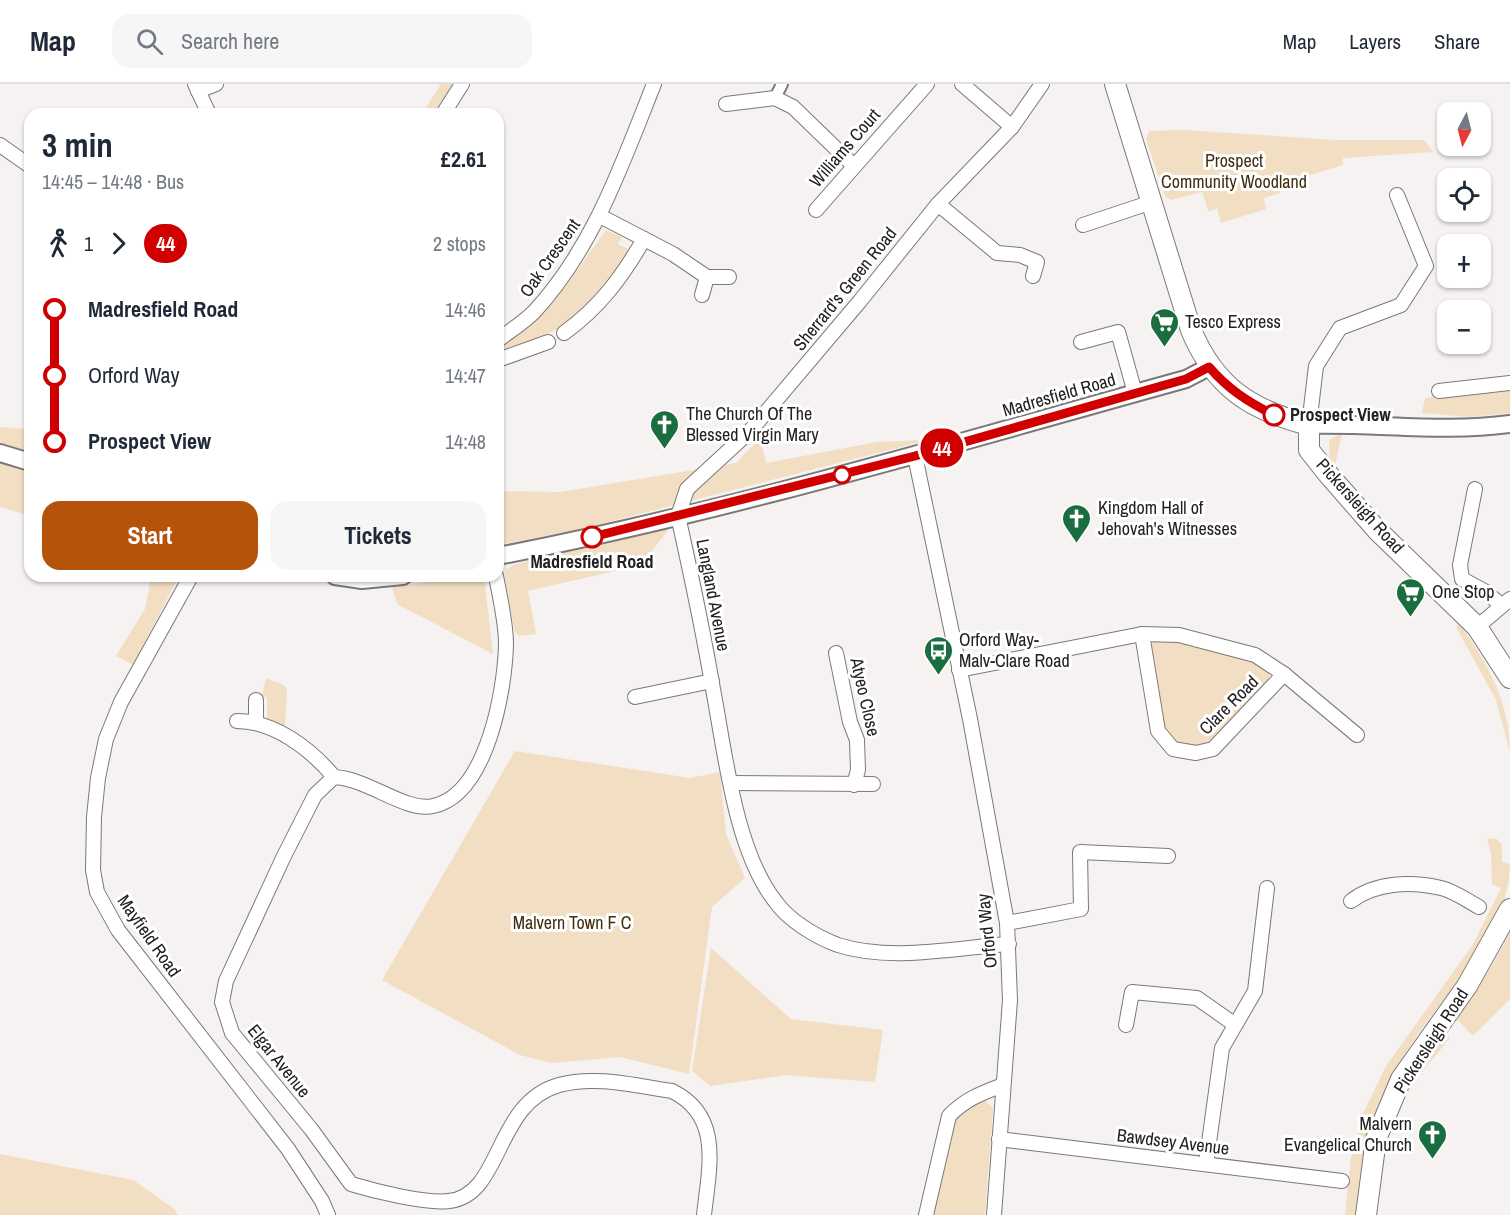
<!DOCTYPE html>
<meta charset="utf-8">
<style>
:root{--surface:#fff;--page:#f6f6f7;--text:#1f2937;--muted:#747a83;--line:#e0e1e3;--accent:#b45309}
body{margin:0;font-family:"Archivo Narrow",sans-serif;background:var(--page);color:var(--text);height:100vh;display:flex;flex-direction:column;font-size:22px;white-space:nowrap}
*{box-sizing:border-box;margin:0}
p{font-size:20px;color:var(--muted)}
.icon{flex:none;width:33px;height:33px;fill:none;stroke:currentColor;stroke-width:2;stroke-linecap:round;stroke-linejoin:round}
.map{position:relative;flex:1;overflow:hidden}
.drawer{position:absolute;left:24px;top:24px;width:480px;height:474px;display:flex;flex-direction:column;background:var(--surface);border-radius:18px;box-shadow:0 2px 4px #0004}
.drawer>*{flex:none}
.badge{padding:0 12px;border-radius:20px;font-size:21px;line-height:39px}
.needle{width:39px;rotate:187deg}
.controls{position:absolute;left:1437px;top:18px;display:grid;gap:12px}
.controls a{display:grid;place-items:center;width:54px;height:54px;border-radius:12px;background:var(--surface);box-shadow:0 2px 4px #0004;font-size:30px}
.map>.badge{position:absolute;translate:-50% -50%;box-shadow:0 0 0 3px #fff}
.legs{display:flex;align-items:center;gap:9px;height:66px;padding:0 18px;font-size:20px}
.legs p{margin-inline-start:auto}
.headline{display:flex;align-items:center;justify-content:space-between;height:102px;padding:0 18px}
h1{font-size:33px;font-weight:800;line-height:45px}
.button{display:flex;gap:12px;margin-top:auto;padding:12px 18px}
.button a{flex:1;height:69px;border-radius:18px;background:var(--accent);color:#fff;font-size:24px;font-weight:800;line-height:69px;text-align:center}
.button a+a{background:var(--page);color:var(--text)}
ul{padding:0 18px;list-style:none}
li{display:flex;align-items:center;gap:21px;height:66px;font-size:22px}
li i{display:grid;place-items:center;width:9px;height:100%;margin:0 8px;background:currentColor}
li i::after{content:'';width:15px;height:15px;margin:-8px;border:4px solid;border-radius:50%;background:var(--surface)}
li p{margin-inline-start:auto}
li:first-child i{background:linear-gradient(#0000 50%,currentColor 0)}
li:last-child i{background:linear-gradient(currentColor 50%,#0000 0)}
header{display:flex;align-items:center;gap:36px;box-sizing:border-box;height:84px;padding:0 30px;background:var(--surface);border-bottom:2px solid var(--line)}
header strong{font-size:28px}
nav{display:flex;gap:33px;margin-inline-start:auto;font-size:21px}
.search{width:420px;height:54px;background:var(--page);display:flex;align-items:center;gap:15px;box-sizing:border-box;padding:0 21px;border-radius:18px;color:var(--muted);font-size:22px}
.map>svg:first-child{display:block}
</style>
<header>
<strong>Map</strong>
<div class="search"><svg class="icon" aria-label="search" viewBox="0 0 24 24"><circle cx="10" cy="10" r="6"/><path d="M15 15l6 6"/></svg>Search here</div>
<nav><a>Map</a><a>Layers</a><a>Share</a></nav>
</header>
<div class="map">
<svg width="1510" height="1131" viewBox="0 0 1510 1131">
<rect width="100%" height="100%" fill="#f5f2f1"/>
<!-- green -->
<g fill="#f2dec3">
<polygon points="441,0 453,0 433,30 422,30"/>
<polygon points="1183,46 1335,56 1424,56 1433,68 1343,74 1343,81 1278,101 1280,109 1264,114 1266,125 1221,139 1217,124 1209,128 1202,108 1171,116 1165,112 1146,55 1149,47"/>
<path d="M606,146l16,7 -4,7 12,6c-7,12 -13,26 -22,37 -27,36 -69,52 -110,68v-4l41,-34 27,-31z"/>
<polygon points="1510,303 1510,329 1470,333 1422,329 1425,314"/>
<polygon points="0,343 30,345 30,432 0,423"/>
<polygon points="1342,349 1335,382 1330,375 1329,356"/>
<polygon points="760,354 766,379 877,358 928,356 581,445 498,461 498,407 561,408 736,379"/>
<polygon points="669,441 669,445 641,481 528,507 536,550 519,552 515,548 504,494 506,486 513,481"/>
<polygon points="151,492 179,492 133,581 116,572 145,525"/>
<polygon points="474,492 484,492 493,570 397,520 392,503"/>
<path d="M1460,540c28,40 50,79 50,129l-14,-53 -40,-73z"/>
<path d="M1159,556c31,3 88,10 110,33v6l-45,54 -26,15 -21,-4 -13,-12 -15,-82 3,-7z"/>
<polygon points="266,594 284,601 287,606 285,644 267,634 267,613 262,612"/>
<polygon points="515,667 690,694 720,688 726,750 745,794 712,823 689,990 620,973 551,979 520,971 382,896"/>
<path d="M1487,754l10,1 5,6v17l8,2c0,67 -66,129 -100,182 -32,50 -52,110 -54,169h-11l6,-57 12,-44 23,-48 86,-120 29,-58 -9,-4 -1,-31z"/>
<polygon points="1510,849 1510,915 1473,952 1456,934 1488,888"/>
<polygon points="711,864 791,935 883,946 875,998 786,991 710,1002 692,987"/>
<polygon points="1442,946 1450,954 1421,989 1393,1032 1414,984"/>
<polygon points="983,1015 993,1024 985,1131 934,1131 952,1034"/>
<polygon points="0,1070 133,1096 174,1125 178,1131 0,1131"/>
</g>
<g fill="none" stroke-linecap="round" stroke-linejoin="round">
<defs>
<polyline id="pedestrian" points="775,14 782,0"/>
<g id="minor">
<polyline points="195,0 209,30"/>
<polyline points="962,0 1012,43"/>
<polyline points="198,7 216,0"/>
<polyline points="726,20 775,14 793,23 853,81"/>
<polyline points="443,30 462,0"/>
<polyline points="0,61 30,82"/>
<polyline points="938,120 997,169 1020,171 1037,178 1033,192"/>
<polyline points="816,126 927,0"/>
<polyline points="600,132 673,170 707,193 729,193"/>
<polyline points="1083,141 1152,118"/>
<polyline points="702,211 707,193"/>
<path d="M564,249c36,-26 58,-56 80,-94"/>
<path d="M498,256c12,-9 26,-18 36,-28 60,-65 88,-148 120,-228"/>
<polyline points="1081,258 1118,248 1135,309"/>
<polyline points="498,276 548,258"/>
<polyline points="1439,307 1510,299"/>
<polyline points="1309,341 1316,282 1340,244 1401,221 1426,182 1397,111"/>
<polyline points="915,372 970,635 1007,839 1010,916 994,1131"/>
<polyline points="1475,405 1460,481 1462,495 1486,508 1501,521"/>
<polyline points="191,492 121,618 106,655 98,694 94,733 93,786 97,808 118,846 288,1065 322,1117 328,1131"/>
<path d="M496,492c4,22 10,46 10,68 -1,46 -19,151 -73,162 -28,6 -64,-27 -99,-29l-19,18 -31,61 -58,125 -4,21 10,31 79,96 40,55c23,7 75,20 98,17 54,-6 45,-98 110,-116 36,-10 77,1 113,6 51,25 37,77 32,124"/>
<polyline points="1477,543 1510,515"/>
<polyline points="1142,550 1158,647 1173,665 1196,669 1213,665 1284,590"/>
<polyline points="836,569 850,638 857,656 858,686 854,701"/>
<polyline points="959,586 1142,550 1179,551 1255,571 1284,590 1357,651"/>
<polyline points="635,613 712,597"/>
<path d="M237,637c37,0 74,28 97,56"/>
<polyline points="256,637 256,616"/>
<polyline points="731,699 873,700"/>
<path d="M1351,817c25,-19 60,-20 90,-13 13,3 27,13 38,19"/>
<polyline points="1007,839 1081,825 1080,768 1168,772"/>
<path d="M1009,860c-55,4 -118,18 -171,1 -22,-8 -50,-25 -63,-44 -40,-51 -50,-149 -62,-212 -10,-58 -22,-115 -35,-173l9,-27 63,-58 110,-130 78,-97 74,-77 30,-43"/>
<polyline points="1126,941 1132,908 1197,914 1234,940"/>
<polyline points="999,1055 1342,1097"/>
<polyline points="1206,1080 1222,964 1255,907 1267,804"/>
<path d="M926,1131l23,-99c16,-17 33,-23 54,-31"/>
</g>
<g id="tertiary">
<path d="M1309,341c67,-2 135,8 201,-1"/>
<polyline points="0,369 30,378"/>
<path d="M498,472c233,-45 460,-114 688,-177l23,-12"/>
<polyline points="335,492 362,496 403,492"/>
</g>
<g id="secondary">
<path d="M1115,0l76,246c24,57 59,80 118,95v25l19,24 49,56 100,97 33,51"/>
<polyline points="1366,1131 1376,1055 1401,995 1467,902 1510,825"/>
</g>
</defs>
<!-- pedestrian casing -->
<use href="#pedestrian" stroke="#7c7878" stroke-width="14"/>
<!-- minor casing -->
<use href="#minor" stroke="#7c7878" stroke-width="16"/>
<!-- tertiary casing -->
<use href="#tertiary" stroke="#7c7878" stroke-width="20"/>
<!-- secondary casing -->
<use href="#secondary" stroke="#7c7878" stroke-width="22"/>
<!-- pedestrian -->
<use href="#pedestrian" stroke="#fff" stroke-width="10"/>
<!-- minor -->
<use href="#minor" stroke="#fff" stroke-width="14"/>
<!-- tertiary -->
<use href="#tertiary" stroke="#fff" stroke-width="16"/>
<!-- secondary -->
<use href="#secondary" stroke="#fff" stroke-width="20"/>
</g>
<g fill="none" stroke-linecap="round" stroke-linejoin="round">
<defs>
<path id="line-1" d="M592,453l323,-81 271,-77 23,-12c19,22 39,35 65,48"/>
</defs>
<!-- line-1 casing -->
<use href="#line-1" stroke="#fff" stroke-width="14"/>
<!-- line-1 -->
<use href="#line-1" stroke="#d00000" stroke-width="9"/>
</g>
<!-- icons -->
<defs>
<symbol id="supermarket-pin" viewBox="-11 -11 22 30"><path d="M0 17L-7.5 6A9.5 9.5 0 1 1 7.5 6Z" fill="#1a6d3f" stroke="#fff"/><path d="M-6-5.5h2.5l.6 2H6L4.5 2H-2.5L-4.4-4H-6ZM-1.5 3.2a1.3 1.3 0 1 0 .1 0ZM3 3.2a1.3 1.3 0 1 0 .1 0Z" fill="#fff"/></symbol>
<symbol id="church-pin" viewBox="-11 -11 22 30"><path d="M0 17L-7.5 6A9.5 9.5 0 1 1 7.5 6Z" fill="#1a6d3f" stroke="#fff"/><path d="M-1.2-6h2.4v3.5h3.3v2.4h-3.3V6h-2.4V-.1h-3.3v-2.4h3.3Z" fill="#fff"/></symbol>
<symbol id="bus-pin" viewBox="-11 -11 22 30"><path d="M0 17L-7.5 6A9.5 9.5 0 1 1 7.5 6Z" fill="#1a6d3f" stroke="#fff"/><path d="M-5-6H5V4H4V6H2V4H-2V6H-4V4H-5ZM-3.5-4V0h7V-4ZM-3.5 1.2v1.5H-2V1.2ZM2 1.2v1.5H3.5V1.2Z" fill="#fff"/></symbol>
</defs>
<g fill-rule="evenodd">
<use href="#supermarket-pin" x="1148" y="222" width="33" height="45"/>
<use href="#church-pin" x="648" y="324" width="33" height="45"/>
<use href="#church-pin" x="1060" y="418" width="33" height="45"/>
<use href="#supermarket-pin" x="1394" y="492" width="33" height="45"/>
<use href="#bus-pin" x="922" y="550" width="33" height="45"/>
<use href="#church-pin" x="1416" y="1034" width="33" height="45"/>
</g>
<!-- markers -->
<g fill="#fff" stroke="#d00000" stroke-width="3">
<circle cx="1274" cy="331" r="10"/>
<circle cx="842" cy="391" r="8"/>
<circle cx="592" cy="453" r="10"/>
</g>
<g text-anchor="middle" stroke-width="6" stroke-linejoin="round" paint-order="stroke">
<!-- street labels -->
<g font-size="18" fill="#222121" stroke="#fff">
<text transform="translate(845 64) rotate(-49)" y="6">Williams Court</text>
<text transform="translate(550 174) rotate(-55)" y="6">Oak Crescent</text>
<text transform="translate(845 205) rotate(-51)" y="6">Sherrard's Green Road</text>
<text transform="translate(1059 311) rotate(-16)" y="6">Madresfield Road</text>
<text transform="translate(1360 422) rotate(48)" y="6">Pickersleigh Road</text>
<text transform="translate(713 511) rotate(79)" y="6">Langland Avenue</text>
<text transform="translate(865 613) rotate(77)" y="6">Atyeo Close</text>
<text transform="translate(1229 621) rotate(-45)" y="6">Clare Road</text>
<text transform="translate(987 847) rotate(-96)" y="6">Orford Way</text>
<text transform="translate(149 852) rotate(55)" y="6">Mayfield Road</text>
<text transform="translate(1431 957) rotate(-57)" y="6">Pickersleigh Road</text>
<text transform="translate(279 977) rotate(51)" y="6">Elgar Avenue</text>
<text transform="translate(1173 1058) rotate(7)" y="6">Bawdsey Avenue</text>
</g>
<!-- park labels -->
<g font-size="18" fill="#412e10" stroke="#fff">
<text x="1234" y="83">Prospect<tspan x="1234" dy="21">Community Woodland</tspan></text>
<text x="572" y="845">Malvern Town F C</text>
</g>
<!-- poi labels -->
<g font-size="18" fill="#222121" stroke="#fff" text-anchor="start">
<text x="1185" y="244">Tesco Express</text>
<text x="686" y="336">The Church Of The<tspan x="686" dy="21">Blessed Virgin Mary</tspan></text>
<text x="1098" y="430">Kingdom Hall of<tspan x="1098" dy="21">Jehovah's Witnesses</tspan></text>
<text x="1432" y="514">One Stop</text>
<text x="959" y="562">Orford Way-<tspan x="959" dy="21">Malv-Clare Road</tspan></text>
<text x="1412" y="1046" text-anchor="end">Malvern<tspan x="1412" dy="21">Evangelical Church</tspan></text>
</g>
<!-- stop labels -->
<g font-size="18" font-weight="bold" fill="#222121" stroke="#fff" text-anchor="start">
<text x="1290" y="337">Prospect View</text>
<text x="592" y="484" text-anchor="middle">Madresfield Road</text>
</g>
</g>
</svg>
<div class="controls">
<a><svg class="needle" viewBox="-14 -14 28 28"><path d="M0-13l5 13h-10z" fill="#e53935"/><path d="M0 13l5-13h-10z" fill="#747a83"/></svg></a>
<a><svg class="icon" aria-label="locate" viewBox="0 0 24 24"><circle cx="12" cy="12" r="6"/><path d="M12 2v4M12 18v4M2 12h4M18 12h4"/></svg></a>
<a>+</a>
<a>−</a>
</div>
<b class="badge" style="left:942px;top:364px;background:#d00000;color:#fff">44</b>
<section class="drawer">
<div class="headline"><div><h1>3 min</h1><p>14:45 – 14:48 · Bus</p></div><b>£2.61</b></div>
<div class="legs"><svg class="icon" aria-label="walk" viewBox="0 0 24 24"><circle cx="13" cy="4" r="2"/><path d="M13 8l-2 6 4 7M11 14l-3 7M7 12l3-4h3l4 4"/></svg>1<svg class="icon" aria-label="forward" viewBox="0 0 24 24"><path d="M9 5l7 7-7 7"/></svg><b class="badge" style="background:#d00000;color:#fff">44</b><p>2 stops</p></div>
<ul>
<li><i style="color:#d00000"></i><b>Madresfield Road</b><p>14:46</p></li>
<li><i style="color:#d00000"></i><span>Orford Way</span><p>14:47</p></li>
<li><i style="color:#d00000"></i><b>Prospect View</b><p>14:48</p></li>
</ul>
<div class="button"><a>Start</a><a>Tickets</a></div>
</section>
</div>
